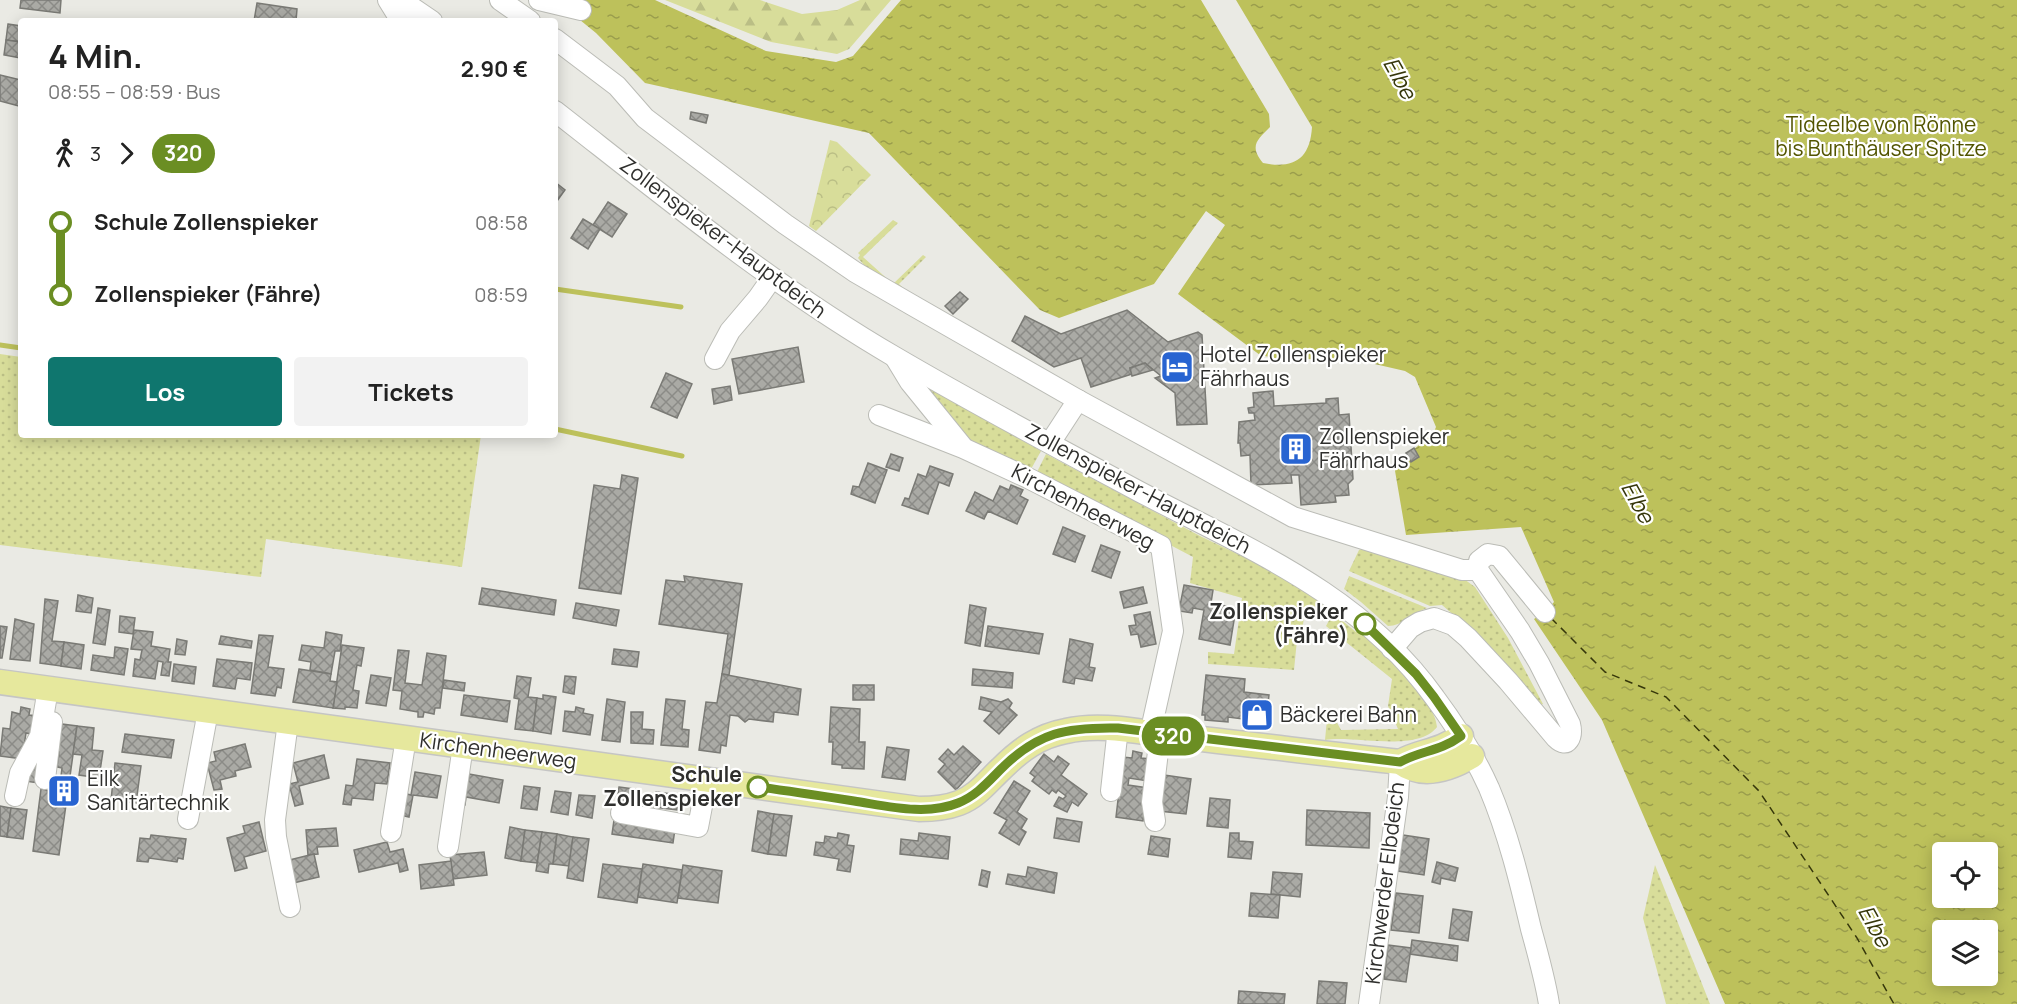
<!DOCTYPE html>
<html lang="de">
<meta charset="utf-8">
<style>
:root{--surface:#fff;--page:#f2f2f2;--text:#222;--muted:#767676;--accent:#0f766e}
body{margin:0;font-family:Manrope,sans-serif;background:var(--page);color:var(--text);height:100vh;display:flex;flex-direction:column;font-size:22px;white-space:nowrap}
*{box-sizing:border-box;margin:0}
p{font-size:20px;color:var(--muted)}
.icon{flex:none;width:33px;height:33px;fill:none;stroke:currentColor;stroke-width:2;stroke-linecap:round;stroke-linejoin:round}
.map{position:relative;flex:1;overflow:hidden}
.side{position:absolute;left:18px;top:18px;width:540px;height:420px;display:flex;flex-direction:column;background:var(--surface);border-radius:6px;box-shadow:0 3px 15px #0003}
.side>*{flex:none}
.badge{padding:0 12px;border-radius:20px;font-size:21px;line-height:39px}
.controls{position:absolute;left:1932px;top:842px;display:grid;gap:12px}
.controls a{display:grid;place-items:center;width:66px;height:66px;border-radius:6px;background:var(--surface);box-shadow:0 3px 15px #0003;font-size:30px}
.map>.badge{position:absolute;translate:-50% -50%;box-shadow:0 0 0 3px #fff}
.legs{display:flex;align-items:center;gap:9px;height:66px;padding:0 30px;font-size:20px}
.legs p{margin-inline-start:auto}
.headline{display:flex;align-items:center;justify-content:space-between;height:102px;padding:0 30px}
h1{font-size:33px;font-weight:700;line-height:45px}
.cta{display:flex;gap:12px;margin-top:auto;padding:12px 30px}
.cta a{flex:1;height:69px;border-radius:6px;background:var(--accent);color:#fff;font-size:24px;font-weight:700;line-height:69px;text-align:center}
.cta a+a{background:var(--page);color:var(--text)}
ul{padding:0 30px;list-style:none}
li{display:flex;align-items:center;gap:21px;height:72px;font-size:22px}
li i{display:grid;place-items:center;width:9px;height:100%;margin:0 8px;background:currentColor}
li i::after{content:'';width:15px;height:15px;margin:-8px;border:4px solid;border-radius:50%;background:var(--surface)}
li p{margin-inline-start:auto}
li:first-child i{background:linear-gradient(#0000 50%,currentColor 0)}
li:last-child i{background:linear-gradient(currentColor 50%,#0000 0)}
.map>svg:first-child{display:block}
</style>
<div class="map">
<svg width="2017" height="1004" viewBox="0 0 2017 1004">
<defs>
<pattern id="grass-dots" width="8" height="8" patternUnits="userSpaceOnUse" patternTransform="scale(1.5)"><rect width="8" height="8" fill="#d8dd9a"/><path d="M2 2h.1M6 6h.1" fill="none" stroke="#babe85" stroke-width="1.8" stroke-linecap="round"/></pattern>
<pattern id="forest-firs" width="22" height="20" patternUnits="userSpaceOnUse" patternTransform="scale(1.5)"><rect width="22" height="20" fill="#d8dd9a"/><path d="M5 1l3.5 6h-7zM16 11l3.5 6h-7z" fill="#babe85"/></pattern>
<pattern id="park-crowns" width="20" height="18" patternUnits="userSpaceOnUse" patternTransform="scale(1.5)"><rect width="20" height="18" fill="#d8dd9a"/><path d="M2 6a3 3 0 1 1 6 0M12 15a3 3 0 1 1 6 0" fill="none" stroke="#babe85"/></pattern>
<pattern id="water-ripples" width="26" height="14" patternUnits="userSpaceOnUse" patternTransform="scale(1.5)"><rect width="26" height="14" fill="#bdc15b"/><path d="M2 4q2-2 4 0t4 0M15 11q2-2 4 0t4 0" fill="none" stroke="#9a9d4c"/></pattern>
<pattern id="building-cross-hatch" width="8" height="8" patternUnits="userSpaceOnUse" patternTransform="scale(1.5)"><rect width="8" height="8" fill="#aaaaa5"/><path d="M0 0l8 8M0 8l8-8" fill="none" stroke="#8b8b87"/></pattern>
</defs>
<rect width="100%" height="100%" fill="#eaeae4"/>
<!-- grass -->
<g fill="url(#grass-dots)">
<polygon points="893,220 898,223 863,257 893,284 923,255 926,257 899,284 913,297 871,273 858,258 860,255 858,253"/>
<polygon points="0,354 21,357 21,435 481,435 462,567 266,539 261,577 0,545"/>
<polygon points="919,382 1041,451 1030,471 967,440"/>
<polygon points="1046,454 1202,537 1267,568 1318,598 1319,601 1328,609 1319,621 1315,618 1304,617 1301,640 1297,640 1294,670 1208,664 1208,652 1234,654 1242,598 1190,583 1193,557 1036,474"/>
<polygon points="1367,547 1457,574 1475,587 1508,638 1543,704 1539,706 1471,630 1442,605 1430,606 1349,571 1359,550"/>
<path d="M1349,576l78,32c-14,5 -25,18 -39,18l-27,-24 -17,-13z"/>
<path d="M1333,613l23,19 5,-1c20,20 75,69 76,96 -20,26 -82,8 -112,13l2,-21 7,-2 7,13 57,-1 -10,-23 4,-27 -66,-53z"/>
<polygon points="1655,865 1710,1004 1666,1004 1643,918"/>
</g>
<!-- forest -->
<polygon fill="url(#forest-firs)" points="665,0 760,0 802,14 837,10 860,0 891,0 849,49 837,54 771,42"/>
<!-- park -->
<polygon fill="url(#park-crowns)" points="830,140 837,142 871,175 816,231 809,226"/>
<!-- water -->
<path fill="url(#water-ripples)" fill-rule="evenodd" d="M578,0h77l111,51 70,11 17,-6 48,-56h300l68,114 1,13c-13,13 -21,19 -7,36 30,6 47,-3 49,-36l-76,-127h781v1004h-292l-123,-284 -68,-101 11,-7 9,-10 -33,-75 -115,8 -12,-70 39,-31 3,-7 -21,-50 -10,-6 -39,-9 -59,-3h-28l-19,-4 -82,-61 47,-69 -19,-14 -52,73 -95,34 -19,-8 -171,-177 -224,-50 -49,-50 -16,-13 2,-18zM1942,852h46v45h-46zM1942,930h46v45h-46z"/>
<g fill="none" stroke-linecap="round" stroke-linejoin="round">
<!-- stream -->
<g stroke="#bdc15b" stroke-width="5">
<polyline points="555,289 681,307"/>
<polyline points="0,345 21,348"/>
<polyline points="555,429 682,456"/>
</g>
<!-- ferry -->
<polyline stroke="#36370b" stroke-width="1.5" stroke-dasharray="8 6" stroke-linecap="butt" points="1551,618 1605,672 1666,697 1759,791 1857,938 1894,1004"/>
</g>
<!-- building -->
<g fill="url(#building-cross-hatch)" stroke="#7a7a75" stroke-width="1.5">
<polygon points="21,0 61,0 60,13 20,8"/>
<polygon points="257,3 297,9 296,21 254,21"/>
<polygon points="8,24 21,26 21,42 6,40"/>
<polygon points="6,40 21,42 21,58 4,55"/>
<polygon points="0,75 21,80 19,106 0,101"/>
<polygon points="691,112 708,115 706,123 690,119"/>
<polygon points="555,182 565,190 555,204"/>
<polygon points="608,202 627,214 612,237 593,225"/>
<polygon points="583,219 600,229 588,249 571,238"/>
<polygon points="960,292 968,299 953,314 945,306"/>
<polygon points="1127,310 1168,342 1198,332 1202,335 1207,424 1177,425 1175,393 1155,378 1161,376 1145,363 1130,368 1132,374 1091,387 1081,358 1054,367 1012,341 1025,316 1061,334"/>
<polygon points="798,347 804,382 739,394 732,359"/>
<polygon points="1145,363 1153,370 1132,376 1130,368"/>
<polygon points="666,373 692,384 677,418 651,407"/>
<polygon points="730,386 732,400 714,404 712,389"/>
<polygon points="1273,391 1274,406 1326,403 1326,399 1338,398 1339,415 1349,414 1353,479 1348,484 1349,495 1335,496 1336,502 1301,505 1299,475 1291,475 1292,483 1251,485 1250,455 1241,456 1240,443 1238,443 1239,422 1255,420 1254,413 1249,413 1248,408 1254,407 1253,393"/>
<polygon points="1414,448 1419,457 1411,462 1406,453"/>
<polygon points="891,454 903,458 899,471 886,467"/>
<polygon points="868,463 887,470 875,503 851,494 853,486 859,487"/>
<polygon points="930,466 953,474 949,486 939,482 928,514 902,505 905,498 909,499 918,474 926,477"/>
<polygon points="622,475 638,478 621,594 579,588 594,485 620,489"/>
<polygon points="1011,485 1023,490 1020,496 1028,500 1017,524 988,511 984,519 966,511 975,492 993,501 1000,486 1009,490"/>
<polygon points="1063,527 1085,536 1075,562 1053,554"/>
<polygon points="1101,545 1120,552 1111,578 1092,571"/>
<polygon points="684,576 742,584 729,675 722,674 728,634 659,624 666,580 685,582"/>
<polygon points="1184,585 1213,590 1211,603 1236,608 1230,645 1199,639 1204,610 1193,608 1192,613 1179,611"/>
<polygon points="1143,587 1147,603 1124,608 1120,592"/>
<polygon points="482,588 556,600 554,615 479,604"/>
<polygon points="78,595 93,598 91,613 76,611"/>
<polygon points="45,599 58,601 52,641 64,642 61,666 40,663"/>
<polygon points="576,603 619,610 616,626 573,618"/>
<polygon points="970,605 986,608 980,646 965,643"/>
<polygon points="98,608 110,610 105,645 93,643"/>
<polygon points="1150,612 1156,644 1141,647 1138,634 1131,635 1129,626 1136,625 1134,615"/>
<polygon points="120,616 135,618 133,634 119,632"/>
<polygon points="15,619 34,624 30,661 10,659"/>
<polygon points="0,626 7,627 2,658 0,658"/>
<polygon points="988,626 1043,634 1039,654 985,646"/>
<polygon points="134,630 153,632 151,646 170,649 168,662 171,662 169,676 161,675 163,662 158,661 155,679 133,676 135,659 140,660 142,650 131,649"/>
<polygon points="326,632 342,635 340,651 335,651 331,674 310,670 311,662 299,660 302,645 324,648"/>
<polygon points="259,635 273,636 268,667 284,669 281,688 277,687 275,696 251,693"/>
<polygon points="221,636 252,641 251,648 219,644"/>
<polygon points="177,639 187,641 185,655 175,654"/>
<polygon points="1070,639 1093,644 1089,667 1095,668 1092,681 1075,678 1074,684 1063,682"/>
<polygon points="64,642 84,645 81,669 61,666"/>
<polygon points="342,645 364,648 361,666 357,665 353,690 359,691 357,708 345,707 345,709 333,708"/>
<polygon points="115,647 128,649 124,675 91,670 93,655 114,658"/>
<polygon points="614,649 639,652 637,667 612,664"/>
<polygon points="398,650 409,651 405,683 422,685 427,653 446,656 440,708 435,708 434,714 424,712 423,717 418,717 418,712 400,709 402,691 393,690"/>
<polygon points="217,659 252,663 250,680 237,678 235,689 213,686"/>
<polygon points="174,664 196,667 194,684 172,681"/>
<polygon points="299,669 331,674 330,681 337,682 333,708 293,702"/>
<polygon points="973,669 1013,673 1012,688 972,685"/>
<polygon points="722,674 801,689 798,715 774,712 773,722 749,719 745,722 738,716 730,715 726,746 721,745 720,753 699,750 706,702 717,703"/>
<polygon points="371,675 391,678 386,706 366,703"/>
<polygon points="1206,675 1245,679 1244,692 1269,695 1266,722 1228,717 1228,722 1205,720 1205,715 1202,715"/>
<polygon points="517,676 531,678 528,697 537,698 533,731 515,729 519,699 514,698"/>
<polygon points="565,676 576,677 574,694 563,692"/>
<polygon points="444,680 465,683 464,691 443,688"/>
<rect x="853" y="685" width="21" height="15"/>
<polygon points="464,695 510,701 507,722 461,715"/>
<polygon points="543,695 556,697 551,734 533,731 537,698 543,699"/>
<polygon points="981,697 1001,702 1008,699 1012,703 1009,708 1017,715 999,734 984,721 992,712 979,709"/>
<polygon points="607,699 625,702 620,742 602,740"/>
<polygon points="666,699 685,701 682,729 689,730 688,747 661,745"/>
<polygon points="21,707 30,709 29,715 38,716 36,735 26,733 22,759 0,756 3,728 10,729 12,712 20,714"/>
<polygon points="576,707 584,709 583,713 593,715 590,735 563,731 565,711 575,712"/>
<polygon points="831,707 860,709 859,742 865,742 864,769 842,768 842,765 832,764 833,742 829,742"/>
<polygon points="631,712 643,712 642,729 654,730 653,744 631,743"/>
<polygon points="62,724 77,726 59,855 33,851 41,789 59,792 62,768 57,767 59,752 57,752"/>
<polygon points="77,726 94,728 92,750 103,751 99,778 79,775 82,755 73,754"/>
<polygon points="125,734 174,740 171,758 122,752"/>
<polygon points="245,744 251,767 235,771 236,776 220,780 222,789 214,790 207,763 216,761 214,752"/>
<polygon points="963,746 981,762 956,790 938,772 945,764 939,759 948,749 954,755"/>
<polygon points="887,747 909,750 905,780 882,777"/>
<polygon points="1133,751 1142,753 1141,758 1151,759 1148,781 1129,778 1128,785 1148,788 1143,821 1116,817 1123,757 1132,758"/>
<polygon points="1044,754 1054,762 1058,756 1069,764 1061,775 1087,794 1078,806 1072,802 1067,812 1054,806 1059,797 1063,799 1066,796 1058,790 1056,793 1052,790 1049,794 1032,781 1035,777 1030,773"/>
<polygon points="324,755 329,778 299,786 303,804 295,806 289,784 298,782 293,763"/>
<polygon points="357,759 390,763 387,784 375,783 373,800 352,798 351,805 343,804 346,785 353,786"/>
<polygon points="33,761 41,763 39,783 24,781"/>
<polygon points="115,763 141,766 136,803 111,800"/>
<polygon points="415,772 441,776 437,798 413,795 409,817 400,815 403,793 411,795"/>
<polygon points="469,774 503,780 499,803 466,797 465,805 458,804 463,776 469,777"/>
<polygon points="1164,775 1191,779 1186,814 1159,811"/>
<polygon points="1014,781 1030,791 1017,812 1027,819 1021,829 1026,832 1019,845 999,833 1007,820 994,813"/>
<polygon points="524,786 540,788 537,810 521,808"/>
<polygon points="619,787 641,790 639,804 617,802"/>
<polygon points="555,791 571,793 568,815 551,812"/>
<polygon points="656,792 679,795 677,810 654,807"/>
<polygon points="579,795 595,796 592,818 576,815"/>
<polygon points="1210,798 1230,800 1228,828 1207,826"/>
<polygon points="0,806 11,808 7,837 0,836"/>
<polygon points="11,808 27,810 23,839 7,837"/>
<polygon points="1307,810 1370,813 1369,848 1306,845"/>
<polygon points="758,811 774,814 768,854 752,851"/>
<polygon points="774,814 792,816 786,856 768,854"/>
<polygon points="1057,818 1082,822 1079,842 1054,838"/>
<polygon points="614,820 675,829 673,843 612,834"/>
<polygon points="259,822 266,851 244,857 247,868 235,871 227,838 245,833 243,826"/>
<polygon points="510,827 525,830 521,861 505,858"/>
<polygon points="336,828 338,846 317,847 318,854 308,855 306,830"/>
<polygon points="525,830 542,832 537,863 521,861"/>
<polygon points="542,832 557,834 553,864 549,864 548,873 536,871"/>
<polygon points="838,833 849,835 847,845 854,846 850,872 837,870 839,859 814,855 816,842 824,843 825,836 837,838"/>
<polygon points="919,833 950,837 948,859 900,854 901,839 918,841"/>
<polygon points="1230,833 1239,833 1239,841 1253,842 1251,859 1228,857"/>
<polygon points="557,834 573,837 569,866 553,864"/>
<polygon points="151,835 186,839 183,859 178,858 177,862 149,858 148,862 137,861 140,838 150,839"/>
<polygon points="1403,835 1429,839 1424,875 1398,871"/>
<polygon points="1151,836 1170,839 1168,857 1148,854"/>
<polygon points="573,837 589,839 583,881 567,878"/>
<polygon points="387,842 390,852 403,849 408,870 400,872 398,863 359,872 354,850"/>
<polygon points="484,852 487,875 453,879 450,855"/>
<polygon points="314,854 319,877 289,884 289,860"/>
<polygon points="451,861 454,885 421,889 419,865"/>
<polygon points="1437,862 1458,868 1455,881 1441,878 1440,884 1432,882"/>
<polygon points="603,864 642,869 637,903 598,897"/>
<polygon points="643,864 682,870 677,903 638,897"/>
<polygon points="683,865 722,871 718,903 678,898"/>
<polygon points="1028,867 1057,873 1054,893 1006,884 1008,874 1026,877"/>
<polygon points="982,870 990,872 987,887 979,885"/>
<polygon points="1273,872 1302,874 1300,897 1271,894"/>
<polygon points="1251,893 1280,895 1278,918 1249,916"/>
<polygon points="1396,893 1423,896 1419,933 1391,930"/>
<polygon points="1453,909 1472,912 1468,941 1449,938"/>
<polygon points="1412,940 1458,946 1457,961 1410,954"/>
<polygon points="1388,945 1411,948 1406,982 1384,979"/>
<polygon points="1319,981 1347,983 1345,1004 1317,1004"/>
<polygon points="1239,991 1285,994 1284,1004 1238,1004"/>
</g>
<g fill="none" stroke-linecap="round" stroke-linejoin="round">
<defs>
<g id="minor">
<polyline points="388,0 401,21"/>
<polyline points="401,0 432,21"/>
<polyline points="500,0 530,21"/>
<polyline points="539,0 581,10"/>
<polyline points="555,39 617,86 645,118 785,224 855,272 912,305 1078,400 1293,517 1462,570 1478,570"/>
<path d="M555,111c110,86 218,175 340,246 80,47 163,91 245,135 109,57 221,102 295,206 21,28 40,59 54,90 19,45 31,94 42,141 7,25 14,50 18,75"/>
<polyline points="715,359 730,331 758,298 772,278"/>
<polyline points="896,359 910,382 962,446"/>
<polyline points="879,415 963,448 1028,478 1161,546 1173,631 1150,734"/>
<polyline points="1050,443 1078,400"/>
<path d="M1392,649l18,-21 10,-6 14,-4 19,7 15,13 40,43 48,57c12,12 17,-2 14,-14l-31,-61 -19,-32 -42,-61 1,-9 9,-7 11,2 46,56"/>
<polyline points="288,722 275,820 276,837 290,907"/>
<polyline points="45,779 52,722"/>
<polyline points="1111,791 1118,728"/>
<polyline points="15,796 20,773 40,736 48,689"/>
<polyline points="621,813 698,827 707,780"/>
<polyline points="188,819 208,711"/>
<polyline points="1155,821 1152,802 1160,735"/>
<polyline points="391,832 406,738"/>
<polyline points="448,847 463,746"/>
<polyline points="1369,1004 1398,797 1400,762"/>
</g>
<g id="major">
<path d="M0,682l919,127c13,0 27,-1 40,-6 18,-7 28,-21 42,-34 19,-19 38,-33 65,-38 36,-8 72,1 108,5 76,8 151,18 226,26 23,17 50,7 72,-6"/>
<path d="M1400,762c22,-12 38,-9 61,-26"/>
</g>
</defs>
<!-- minor casing -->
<use href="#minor" stroke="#bbbcb6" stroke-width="22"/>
<!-- major casing -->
<use href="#major" stroke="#c5c5c4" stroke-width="27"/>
<!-- minor -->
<use href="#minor" stroke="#fff" stroke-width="20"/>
<!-- major -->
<use href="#major" stroke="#e6e89d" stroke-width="24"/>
</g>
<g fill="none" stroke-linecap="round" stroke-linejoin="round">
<defs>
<path id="line-1" d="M758,787c32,4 64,9 96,14 33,5 72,15 104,2 18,-7 30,-21 43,-34 37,-37 66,-42 117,-41l282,34c22,-12 39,-10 61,-26l-27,-39 -18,-23 -51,-50"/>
</defs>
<!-- line-1 casing -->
<use href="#line-1" stroke="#fff" stroke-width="14"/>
<!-- line-1 -->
<use href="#line-1" stroke="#6b8e23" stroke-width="9"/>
</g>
<!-- icons -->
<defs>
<symbol id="hotel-square" viewBox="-11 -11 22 22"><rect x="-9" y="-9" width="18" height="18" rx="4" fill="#2864d1" stroke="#fffffe"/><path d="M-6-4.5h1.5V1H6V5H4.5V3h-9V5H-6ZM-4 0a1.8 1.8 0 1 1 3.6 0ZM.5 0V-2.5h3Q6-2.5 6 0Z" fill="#fff"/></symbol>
<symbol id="building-square" viewBox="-11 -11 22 22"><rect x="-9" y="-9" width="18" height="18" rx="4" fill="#2864d1" stroke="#fffffe"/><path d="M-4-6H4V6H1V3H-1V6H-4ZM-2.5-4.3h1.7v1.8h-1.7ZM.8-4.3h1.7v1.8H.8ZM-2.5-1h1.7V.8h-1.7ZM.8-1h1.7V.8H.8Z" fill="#fff"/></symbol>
<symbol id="shop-square" viewBox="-11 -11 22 22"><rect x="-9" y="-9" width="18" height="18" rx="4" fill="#2864d1" stroke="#fffffe"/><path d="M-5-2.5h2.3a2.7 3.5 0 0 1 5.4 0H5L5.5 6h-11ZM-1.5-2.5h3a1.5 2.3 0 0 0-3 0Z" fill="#fff"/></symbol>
</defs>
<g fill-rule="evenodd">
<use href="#hotel-square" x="1158" y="348" width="38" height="38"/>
<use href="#building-square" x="1277" y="430" width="38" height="38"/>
<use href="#shop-square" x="1238" y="696" width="38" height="38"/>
<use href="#building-square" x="45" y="772" width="38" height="38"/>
</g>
<!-- markers -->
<g fill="#fff" stroke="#6b8e23" stroke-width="3">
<circle cx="1365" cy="624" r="10"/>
<circle cx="758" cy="787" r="10"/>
</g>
<g text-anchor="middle" stroke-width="4.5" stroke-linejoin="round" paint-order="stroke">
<!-- park labels -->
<g font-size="21" fill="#525401" stroke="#fffffe">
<text x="1881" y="132">Tideelbe von Rönne<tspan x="1881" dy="24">bis Bunthäuser Spitze</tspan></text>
</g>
<!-- street labels -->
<g font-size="21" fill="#2f2f2d" stroke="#fffffe">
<text transform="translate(723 238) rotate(37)" y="7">Zollenspieker-Hauptdeich</text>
<text transform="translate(1138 489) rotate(28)" y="7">Zollenspieker-Hauptdeich</text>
<text transform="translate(1083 507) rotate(28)" y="7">Kirchenheerweg</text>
<text transform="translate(498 751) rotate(8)" y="7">Kirchenheerweg</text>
<text transform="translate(1385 883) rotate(-83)" y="7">Kirchwerder Elbdeich</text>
</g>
<!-- poi labels -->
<g font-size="21" fill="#2f2f2d" stroke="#fffffe" text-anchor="start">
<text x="1200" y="362">Hotel Zollenspieker<tspan x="1200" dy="24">Fährhaus</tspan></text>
<text x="1319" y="444">Zollenspieker<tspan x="1319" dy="24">Fährhaus</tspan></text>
<text x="1280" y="722">Bäckerei Bahn</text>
<text x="87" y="786">Eilk<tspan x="87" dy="24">Sanitärtechnik</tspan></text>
</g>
<!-- stop labels -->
<g font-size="21" font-weight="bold" fill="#2f2f2d" stroke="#fffffe" text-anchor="end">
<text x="1348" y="619">Zollenspieker<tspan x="1348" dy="24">(Fähre)</tspan></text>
<text x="742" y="782">Schule<tspan x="742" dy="24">Zollenspieker</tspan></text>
</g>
<!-- water labels -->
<g font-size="22" font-style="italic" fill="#36370b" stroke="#fffffe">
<text transform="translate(1400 78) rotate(61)" y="8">Elbe</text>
<text transform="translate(1638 502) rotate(61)" y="8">Elbe</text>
<text transform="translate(1875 926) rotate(61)" y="8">Elbe</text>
</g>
</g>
</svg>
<div class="controls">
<a><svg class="icon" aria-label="locate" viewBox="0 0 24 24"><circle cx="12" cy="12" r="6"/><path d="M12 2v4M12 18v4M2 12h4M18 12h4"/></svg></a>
<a><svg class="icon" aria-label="layers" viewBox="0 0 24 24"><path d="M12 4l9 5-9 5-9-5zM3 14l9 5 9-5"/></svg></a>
</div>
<b class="badge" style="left:1173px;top:736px;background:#6b8e23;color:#fff">320</b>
<section class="side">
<div class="headline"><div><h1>4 Min.</h1><p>08:55 – 08:59 · Bus</p></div><b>2.90 €</b></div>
<div class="legs"><svg class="icon" aria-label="walk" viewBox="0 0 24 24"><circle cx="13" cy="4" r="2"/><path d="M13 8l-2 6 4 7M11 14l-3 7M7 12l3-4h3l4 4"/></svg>3<svg class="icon" aria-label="forward" viewBox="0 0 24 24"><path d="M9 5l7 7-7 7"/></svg><b class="badge" style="background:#6b8e23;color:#fff">320</b></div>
<ul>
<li><i style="color:#6b8e23"></i><b>Schule Zollenspieker</b><p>08:58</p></li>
<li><i style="color:#6b8e23"></i><b>Zollenspieker (Fähre)</b><p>08:59</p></li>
</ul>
<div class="cta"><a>Los</a><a>Tickets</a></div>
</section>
</div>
